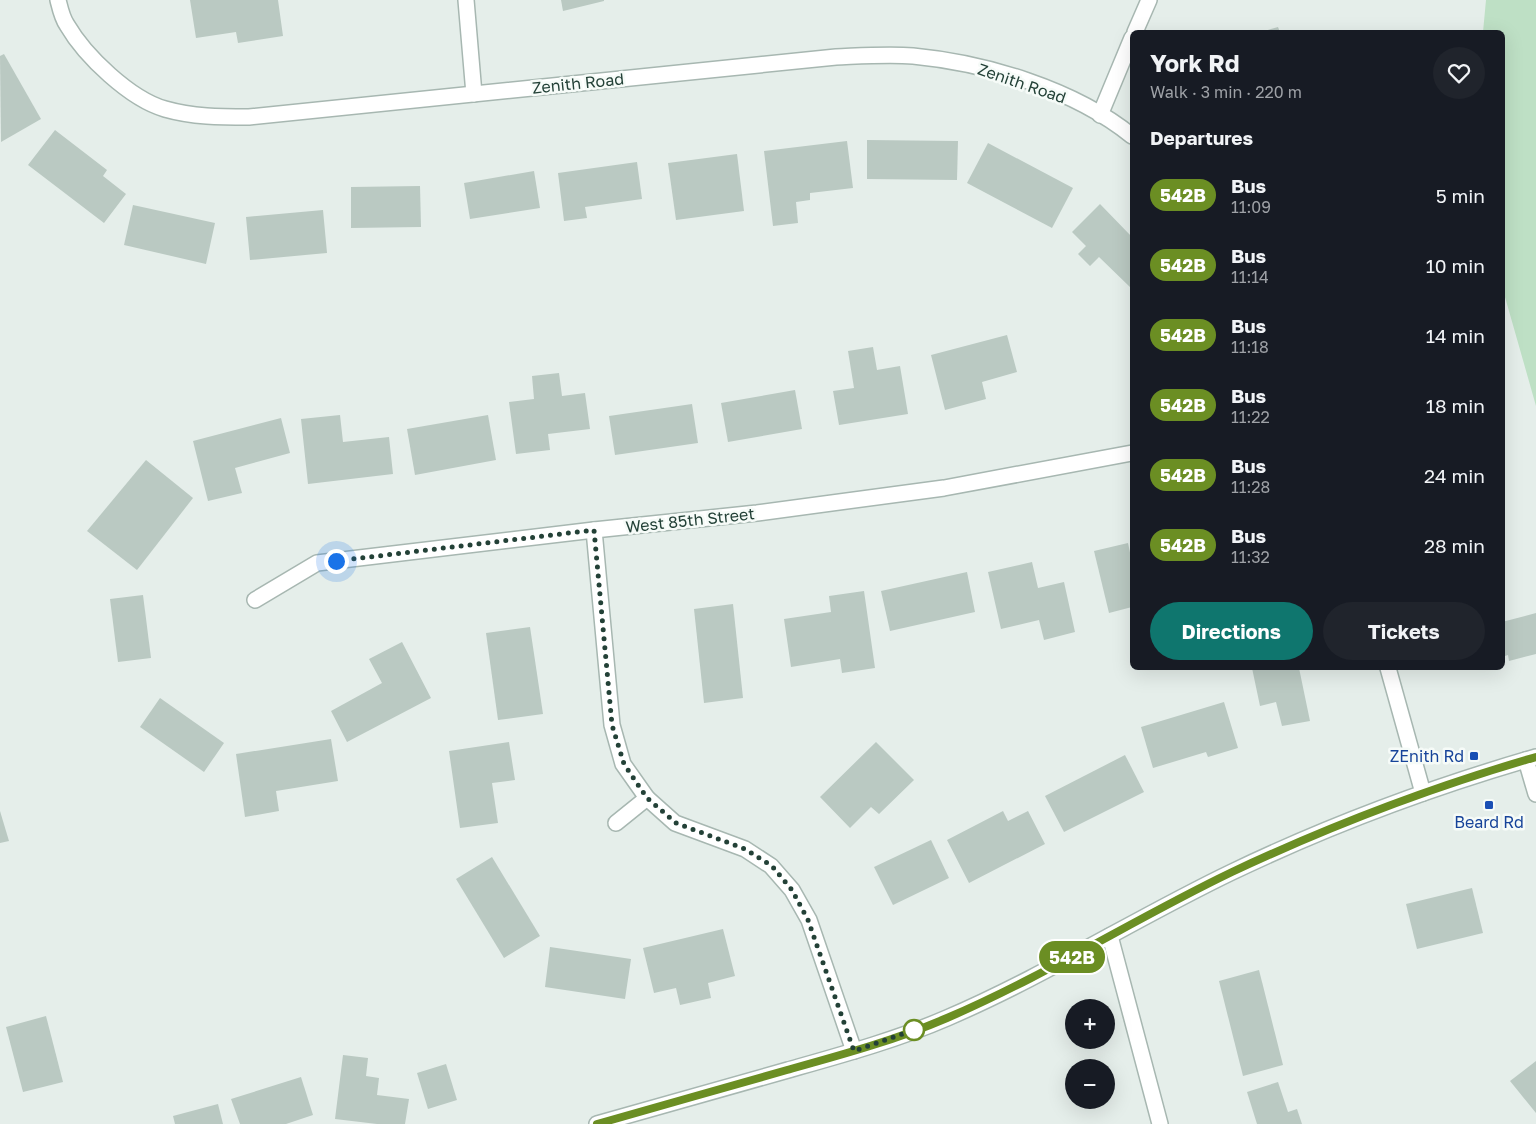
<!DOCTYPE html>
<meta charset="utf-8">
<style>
:root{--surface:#171b24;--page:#20242c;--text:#f1f3f6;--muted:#9ea1a6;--accent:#0f766e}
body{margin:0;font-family:"Golos Text",sans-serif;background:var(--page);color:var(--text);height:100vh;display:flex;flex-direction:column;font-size:19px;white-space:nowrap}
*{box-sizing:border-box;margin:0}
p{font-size:16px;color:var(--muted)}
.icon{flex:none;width:28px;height:28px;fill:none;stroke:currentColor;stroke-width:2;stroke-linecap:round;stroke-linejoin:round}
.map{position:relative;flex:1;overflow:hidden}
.sheet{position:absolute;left:1130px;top:30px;width:375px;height:640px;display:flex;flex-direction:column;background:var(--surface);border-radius:8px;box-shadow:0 5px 20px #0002}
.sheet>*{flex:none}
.badge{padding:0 10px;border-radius:16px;font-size:18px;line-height:32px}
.controls{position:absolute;left:1065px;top:999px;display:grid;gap:10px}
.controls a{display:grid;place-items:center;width:50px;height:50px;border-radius:50%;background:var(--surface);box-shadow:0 5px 20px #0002;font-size:25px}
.you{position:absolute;width:25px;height:25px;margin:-12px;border:4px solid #fff;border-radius:50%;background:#1a73e8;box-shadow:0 0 0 8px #1a73e833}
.map>.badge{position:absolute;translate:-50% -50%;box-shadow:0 0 0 2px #fff}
h2{padding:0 20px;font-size:19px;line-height:45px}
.round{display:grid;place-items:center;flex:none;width:52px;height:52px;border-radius:26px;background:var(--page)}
.headline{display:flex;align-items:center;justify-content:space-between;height:85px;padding:0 20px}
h1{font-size:24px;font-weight:700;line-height:38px}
.cta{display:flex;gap:10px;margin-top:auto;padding:10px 20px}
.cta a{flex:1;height:58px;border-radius:30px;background:var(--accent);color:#fff;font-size:20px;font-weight:700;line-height:58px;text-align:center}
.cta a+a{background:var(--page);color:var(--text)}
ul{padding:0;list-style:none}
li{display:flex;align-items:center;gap:15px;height:70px;padding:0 20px}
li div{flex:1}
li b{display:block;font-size:19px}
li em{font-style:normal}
li .badge{min-width:55px;font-weight:700;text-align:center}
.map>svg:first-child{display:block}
</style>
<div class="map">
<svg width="1536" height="1124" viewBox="0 0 1536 1124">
<rect width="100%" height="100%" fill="#e5eeea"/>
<!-- green -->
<polygon fill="#bee0c5" points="1486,0 1536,0 1536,406 1503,290 1502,32 1483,32"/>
<!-- building -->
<g fill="#bac9c2">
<polygon points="190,0 278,0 283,36 238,43 236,32 196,38"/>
<polygon points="561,0 604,0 604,1 563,11"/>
<polygon points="1278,27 1280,32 1261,32"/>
<polygon points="4,54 41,119 1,142 0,56"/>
<polygon points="55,130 107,170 103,176 126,194 104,223 28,165"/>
<polygon points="867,140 958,141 957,180 867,179"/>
<polygon points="847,141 853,188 810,193 810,200 796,202 798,223 773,226 764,151"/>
<polygon points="988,143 1073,188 1052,228 967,183"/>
<polygon points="737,154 744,211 676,220 668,163"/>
<polygon points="637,162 642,199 585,207 587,218 564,221 558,173"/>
<polygon points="534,171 540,208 470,219 464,183"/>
<polygon points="420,186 421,227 351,228 351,187"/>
<polygon points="1100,204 1132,237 1132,286 1131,288 1099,257 1090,266 1078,254 1086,246 1072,232"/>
<polygon points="133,205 215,223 206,264 124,245"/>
<polygon points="323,210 327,253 250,260 246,217"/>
<polygon points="1007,335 1017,372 982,382 986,399 945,410 931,355"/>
<polygon points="873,347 877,370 900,366 908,414 839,425 833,391 854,388 848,351"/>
<polygon points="559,373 562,396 585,393 590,429 548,434 550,450 516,454 509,402 534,399 532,376"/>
<polygon points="795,390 802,429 728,442 721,403"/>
<polygon points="692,404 698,443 615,455 609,416"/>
<polygon points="340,415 343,442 389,437 393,474 308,484 301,419"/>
<polygon points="488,415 496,460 415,475 407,429"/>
<polygon points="281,418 290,453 235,468 242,493 208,501 193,441"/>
<polygon points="146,460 193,498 137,570 87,531"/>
<polygon points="1128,543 1132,562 1132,607 1109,613 1094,551"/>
<polygon points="1032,562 1038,588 1064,582 1075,632 1044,640 1039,620 1001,629 988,572"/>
<polygon points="967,572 975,612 890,631 881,591"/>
<polygon points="864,591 875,668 842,673 840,659 791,667 784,619 831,612 829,596"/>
<polygon points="143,595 151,658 118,662 110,599"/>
<polygon points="733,604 743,698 704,703 694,609"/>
<polygon points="1536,613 1536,654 1509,661 1508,655 1502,657 1502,622"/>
<polygon points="530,627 543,714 498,720 486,633"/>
<polygon points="402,642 431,698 347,742 331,711 382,683 369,659"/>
<polygon points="1252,668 1299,668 1310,721 1282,726 1276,702 1260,706"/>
<polygon points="160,698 224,743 204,772 140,727"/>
<polygon points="1224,702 1238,748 1208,757 1206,752 1153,768 1141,727"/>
<polygon points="331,739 338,781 276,791 279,811 245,817 236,754"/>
<polygon points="509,742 515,780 492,783 498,823 460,828 449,751"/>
<polygon points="876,742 914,780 879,814 871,807 850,828 820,797"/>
<polygon points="1125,755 1144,792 1064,832 1045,796"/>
<polygon points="0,811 9,841 0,843"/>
<polygon points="1003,811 1008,821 1028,811 1045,844 969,883 947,840"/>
<polygon points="931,840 949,878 893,905 874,867"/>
<polygon points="492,857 540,936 504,958 456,879"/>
<polygon points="1472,888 1483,933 1417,949 1406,904"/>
<polygon points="723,929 735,976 708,983 711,998 680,1005 676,988 654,993 643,948"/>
<polygon points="550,947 631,959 625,999 545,987"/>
<polygon points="1259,970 1283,1065 1243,1076 1219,981"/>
<polygon points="46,1016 63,1082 23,1092 6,1027"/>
<polygon points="343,1055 368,1058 366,1076 379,1078 377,1095 409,1099 405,1124 377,1124 335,1119"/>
<polygon points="1536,1061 1536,1113 1510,1081"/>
<polygon points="446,1064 457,1100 428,1109 417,1073"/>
<polygon points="301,1077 313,1115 286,1124 240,1124 231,1099"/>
<polygon points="1278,1082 1288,1112 1297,1109 1302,1124 1257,1124 1247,1092"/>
<polygon points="218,1104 223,1124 175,1124 173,1116"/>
</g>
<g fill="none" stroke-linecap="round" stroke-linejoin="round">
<defs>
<g id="minor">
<path d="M58,0c2,8 4,18 9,25 18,31 63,74 98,84 28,8 55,8 84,8l587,-60c25,-1 52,-3 77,-1 73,7 161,33 219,80"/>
<polyline points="466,0 474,94"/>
<polyline points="1135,32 1149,0"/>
<polyline points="1100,115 1132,38"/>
<polyline points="594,530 612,725 623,764 647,798 675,823 745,849 771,866 792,890 809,920 854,1051"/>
<polyline points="255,600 317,563 594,530 757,513 944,488 1132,453"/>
<polyline points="1388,668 1423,793"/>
<polyline points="1526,760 1536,794"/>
<polyline points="616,823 647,798"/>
<polyline points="1110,936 1160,1124"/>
<path d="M597,1124c63,-18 127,-36 191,-54 53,-15 108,-30 159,-52 98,-42 189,-100 285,-146 98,-47 200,-85 304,-115"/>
</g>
</defs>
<!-- minor casing -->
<use href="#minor" stroke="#a7b7b1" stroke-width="18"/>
<!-- minor -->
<use href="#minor" stroke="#fff" stroke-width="15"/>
</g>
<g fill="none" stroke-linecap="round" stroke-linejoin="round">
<defs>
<path id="line" d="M597,1124c63,-18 127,-36 190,-54 54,-15 109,-30 160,-52 98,-42 189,-100 285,-146 98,-46 200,-85 304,-115"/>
</defs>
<!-- line casing -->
<use href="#line" stroke="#fff" stroke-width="11"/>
<!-- line -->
<use href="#line" stroke="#6b8e23" stroke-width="8"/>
<!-- walk -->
<polyline stroke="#234137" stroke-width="5" stroke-dasharray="0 9" points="336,561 594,530 612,725 624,764 647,798 676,823 745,849 772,866 792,890 808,920 854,1051 914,1030"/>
</g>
<!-- markers -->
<g fill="#1a4fb4" stroke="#f6fbf8" stroke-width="2">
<rect x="1469" y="751" width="10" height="10" rx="2.5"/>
<rect x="1484" y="800" width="10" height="10" rx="2.5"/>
</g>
<circle fill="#fff" stroke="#6b8e23" stroke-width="2.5" cx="914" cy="1030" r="10"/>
<g text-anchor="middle" stroke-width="5" stroke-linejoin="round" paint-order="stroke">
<!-- street labels -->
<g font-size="16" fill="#234137" stroke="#f6fbf8">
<text transform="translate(578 83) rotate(-6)" y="6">Zenith Road</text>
<text transform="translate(1022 83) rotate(19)" y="6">Zenith Road</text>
<text transform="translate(690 520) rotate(-6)" y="6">West 85th Street</text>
</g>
<!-- transit labels -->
<g font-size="16" fill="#164399" stroke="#f6fbf8" text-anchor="end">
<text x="1464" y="762">ZEnith Rd</text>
<text x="1489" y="828" text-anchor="middle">Beard Rd</text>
</g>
</g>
</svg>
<div class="controls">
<a>+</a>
<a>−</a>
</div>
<div class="you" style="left:336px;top:561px"></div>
<b class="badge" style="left:1072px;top:957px;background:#6b8e23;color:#fff">542B</b>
<section class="sheet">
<div class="headline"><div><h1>York Rd</h1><p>Walk · 3 min · 220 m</p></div><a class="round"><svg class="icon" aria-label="heart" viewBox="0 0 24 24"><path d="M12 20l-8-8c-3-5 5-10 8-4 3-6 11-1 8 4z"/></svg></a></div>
<h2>Departures</h2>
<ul>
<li><span class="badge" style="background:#6b8e23;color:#fff">542B</span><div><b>Bus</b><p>11:09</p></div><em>5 min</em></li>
<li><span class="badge" style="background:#6b8e23;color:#fff">542B</span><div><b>Bus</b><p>11:14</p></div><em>10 min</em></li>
<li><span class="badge" style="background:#6b8e23;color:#fff">542B</span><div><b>Bus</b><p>11:18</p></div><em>14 min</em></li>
<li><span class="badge" style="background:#6b8e23;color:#fff">542B</span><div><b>Bus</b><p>11:22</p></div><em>18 min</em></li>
<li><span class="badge" style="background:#6b8e23;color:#fff">542B</span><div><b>Bus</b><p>11:28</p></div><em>24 min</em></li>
<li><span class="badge" style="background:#6b8e23;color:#fff">542B</span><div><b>Bus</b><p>11:32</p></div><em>28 min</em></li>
</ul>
<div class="cta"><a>Directions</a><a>Tickets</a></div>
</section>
</div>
